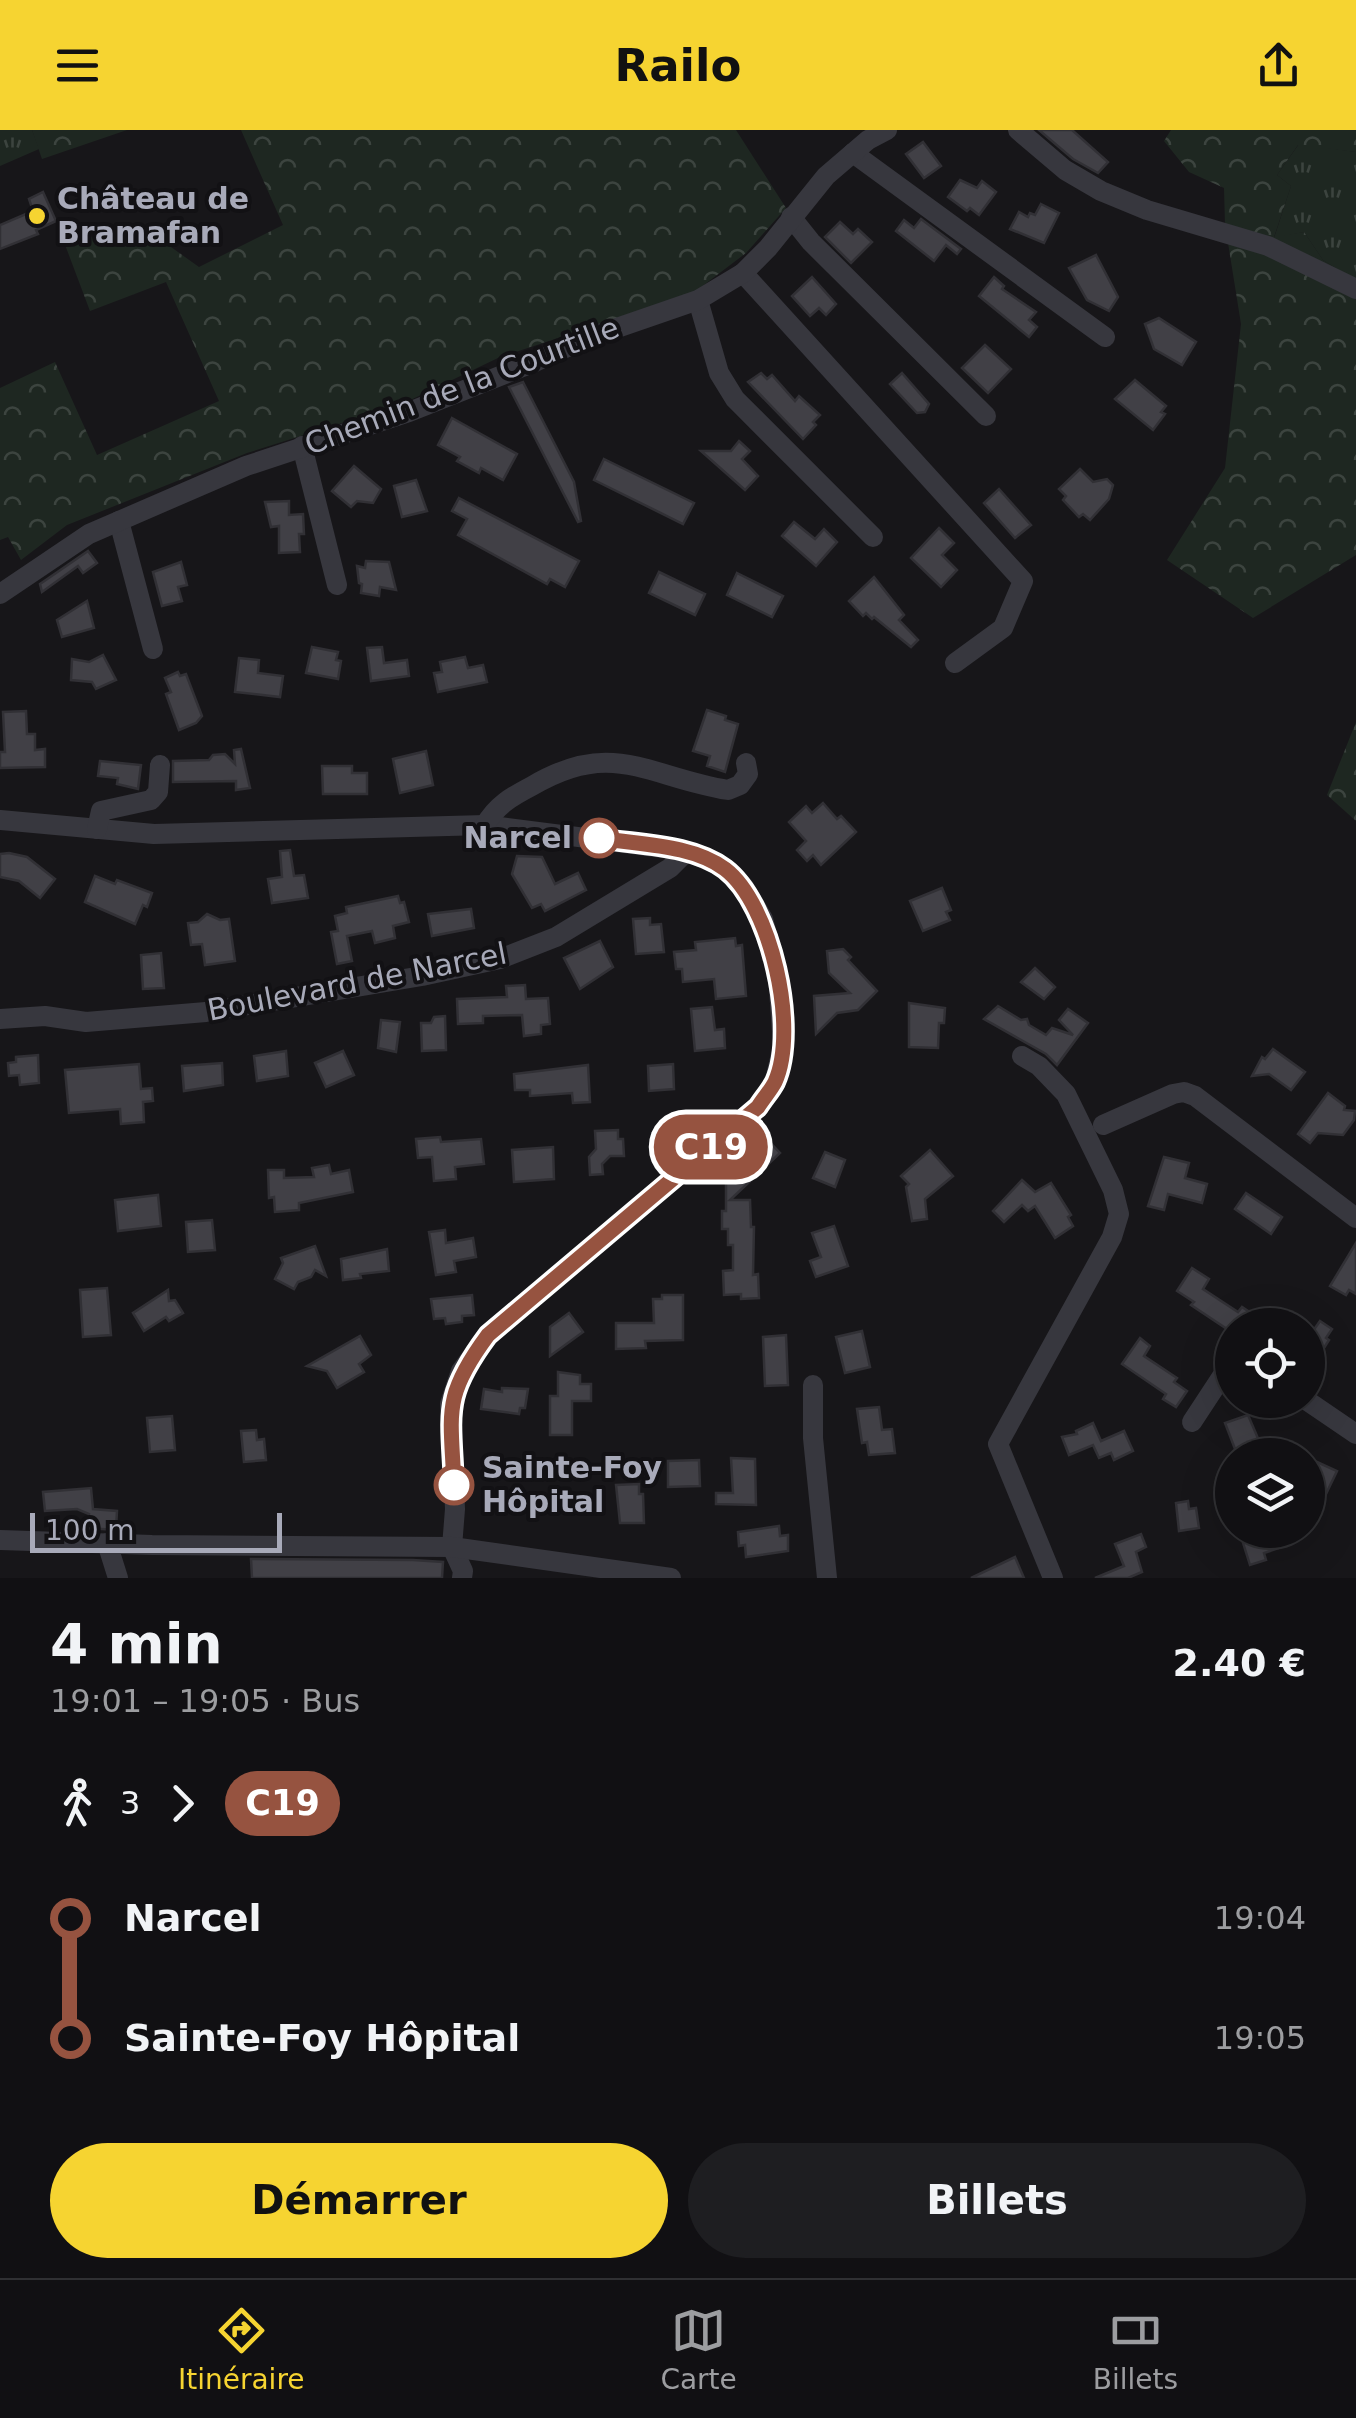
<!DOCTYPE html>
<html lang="fr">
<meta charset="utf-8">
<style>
:root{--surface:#111013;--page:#1e1e21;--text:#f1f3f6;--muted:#9c9da0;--line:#303033;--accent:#f6d431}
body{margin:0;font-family:"DejaVu Sans",sans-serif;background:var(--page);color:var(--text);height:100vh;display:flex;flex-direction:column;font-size:38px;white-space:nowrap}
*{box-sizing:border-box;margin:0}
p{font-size:32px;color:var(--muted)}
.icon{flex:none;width:55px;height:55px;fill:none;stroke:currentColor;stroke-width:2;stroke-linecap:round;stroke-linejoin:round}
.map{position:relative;height:1448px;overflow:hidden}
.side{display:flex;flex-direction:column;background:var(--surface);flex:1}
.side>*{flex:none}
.badge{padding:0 20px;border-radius:32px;font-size:35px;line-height:65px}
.controls{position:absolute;left:1215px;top:1178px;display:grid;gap:20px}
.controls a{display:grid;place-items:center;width:110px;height:110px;border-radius:50%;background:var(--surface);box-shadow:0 10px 40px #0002,0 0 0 2px var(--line);font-size:50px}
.scale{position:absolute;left:30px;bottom:25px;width:252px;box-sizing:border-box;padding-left:10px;border:5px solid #a8aab9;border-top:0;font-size:28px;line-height:35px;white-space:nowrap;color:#a8aab9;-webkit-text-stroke:8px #121114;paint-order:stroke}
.map>.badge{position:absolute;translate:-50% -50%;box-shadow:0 0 0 5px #fff}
.legs{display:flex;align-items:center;gap:15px;height:110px;padding:0 50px;font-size:32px}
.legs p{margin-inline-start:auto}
.headline{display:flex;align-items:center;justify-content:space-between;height:170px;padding:0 50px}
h1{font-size:55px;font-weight:600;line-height:75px}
.cta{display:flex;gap:20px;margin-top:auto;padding:20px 50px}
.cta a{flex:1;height:115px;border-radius:60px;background:var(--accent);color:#111;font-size:40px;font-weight:600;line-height:115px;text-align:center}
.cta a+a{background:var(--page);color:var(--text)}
ul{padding:0 50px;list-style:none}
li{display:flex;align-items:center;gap:35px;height:120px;font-size:38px}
li i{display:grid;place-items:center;width:15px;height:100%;margin:0 12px;background:currentColor}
li i::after{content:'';width:25px;height:25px;margin:-12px;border:8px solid;border-radius:50%;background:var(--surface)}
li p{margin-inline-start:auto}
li:first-child i{background:linear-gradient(#0000 50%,currentColor 0)}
li:last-child i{background:linear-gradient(currentColor 50%,#0000 0)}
header{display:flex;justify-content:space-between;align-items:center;height:130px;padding:0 50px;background:var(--accent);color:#111;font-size:45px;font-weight:600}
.menu{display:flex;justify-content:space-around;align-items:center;height:140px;border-top:2px solid var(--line);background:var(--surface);font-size:28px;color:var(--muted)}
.menu a{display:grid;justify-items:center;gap:5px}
.menu .active{color:var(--accent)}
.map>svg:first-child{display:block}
</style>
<header><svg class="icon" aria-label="menu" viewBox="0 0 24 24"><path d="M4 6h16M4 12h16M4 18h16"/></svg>Railo<svg class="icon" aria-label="share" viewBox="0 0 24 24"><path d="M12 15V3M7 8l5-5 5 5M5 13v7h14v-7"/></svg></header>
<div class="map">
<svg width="1356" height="1448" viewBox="0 0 1356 1448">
<defs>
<pattern id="grass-tufts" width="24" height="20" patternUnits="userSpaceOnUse" patternTransform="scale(2.5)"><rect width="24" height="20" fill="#1e2721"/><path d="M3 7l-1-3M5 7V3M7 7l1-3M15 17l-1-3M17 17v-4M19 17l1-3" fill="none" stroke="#3c443f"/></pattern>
<pattern id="forest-crowns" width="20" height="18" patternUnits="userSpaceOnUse" patternTransform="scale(2.5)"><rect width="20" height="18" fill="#1e2721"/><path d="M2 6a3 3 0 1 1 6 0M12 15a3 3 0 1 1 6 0" fill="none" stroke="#3c443f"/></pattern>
</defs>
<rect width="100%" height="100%" fill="#171619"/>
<!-- grass -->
<g fill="url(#grass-tufts)">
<polygon points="0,0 32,0 39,19 0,36"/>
<polygon points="1299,14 1356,22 1356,151 1323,130 1304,102 1274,108 1291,56 1277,45"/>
</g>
<!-- forest -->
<g fill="url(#forest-crowns)">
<polygon points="32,0 127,0 42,29"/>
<polygon points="241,0 736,0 786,78 746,123 692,164 500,227 402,274 247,323 67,395 21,430 8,407 0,410 0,258 55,232 97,325 219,271 166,152 90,181 64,112 143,97 199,137 283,95"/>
<polygon points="1171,0 1356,0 1356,22 1298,15 1277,45 1291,56 1274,107 1304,102 1323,130 1356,151 1356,425 1253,488 1167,430 1225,338 1241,194 1225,94 1224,58 1189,42 1164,11"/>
<polygon points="1356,592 1356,691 1327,665"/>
</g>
<!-- building -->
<g fill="#414046" stroke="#313035" stroke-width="2.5">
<polygon points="1039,0 1072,0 1108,32 1098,43 1073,29"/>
<polygon points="923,12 941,36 924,48 906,24"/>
<polygon points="960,50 977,58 982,51 996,62 979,85 970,78 967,81 948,67"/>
<polygon points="43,62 56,91 36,100 38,104 0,119 0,95 33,81 29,69"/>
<polygon points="1041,74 1059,83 1044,113 1010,99 1019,82 1028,87 1030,83 1035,85"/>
<polygon points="921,89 961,119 957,124 946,115 934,131 896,101 904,90 914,98"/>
<polygon points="840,92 853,104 858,99 872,112 851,133 825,107"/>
<polygon points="1096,125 1118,167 1109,181 1087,170 1069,138"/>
<polygon points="812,147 836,174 826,185 819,178 810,186 792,166"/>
<polygon points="994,147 1004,156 1002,159 1036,182 1029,190 1037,197 1029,207 979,166"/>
<polygon points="1159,188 1196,212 1182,235 1154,219 1145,194"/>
<polygon points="985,215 1011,239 988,263 962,238"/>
<polygon points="761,243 767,249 772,245 795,271 799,266 820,285 813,292 816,295 803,309 748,252"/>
<polygon points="902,243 929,274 925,282 917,283 890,254"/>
<polygon points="1135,250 1166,276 1161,282 1165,284 1153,300 1115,269"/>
<polygon points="523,252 574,352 581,391 578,392 509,257"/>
<polygon points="452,288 517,324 503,350 481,338 479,343 457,331 460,327 438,315"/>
<polygon points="739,311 750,321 742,329 758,346 745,360 701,321 731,321"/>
<polygon points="604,329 694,373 683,394 594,350"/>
<polygon points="354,336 381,359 373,373 357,371 351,377 332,361"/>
<polygon points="1080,339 1093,352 1107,349 1113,355 1109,369 1090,390 1083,384 1079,387 1063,370 1066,366 1059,359"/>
<polygon points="416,350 427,381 402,387 394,356"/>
<polygon points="999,359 1031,395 1015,408 984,373"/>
<polygon points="459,368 579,431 565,457 550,449 547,454 458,405 467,389 452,381"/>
<polygon points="289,371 289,385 303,384 304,404 299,404 300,422 279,423 279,396 271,397 265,372"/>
<polygon points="794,392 815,409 824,399 837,412 816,436 782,406"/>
<polygon points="939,398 954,413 942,425 957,440 941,457 911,428"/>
<polygon points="88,421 97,433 83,443 78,436 42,462 40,454"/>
<polygon points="366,431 389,432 396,460 380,457 379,466 361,463 362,454 359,453 357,436 365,438"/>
<polygon points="181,432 187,455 178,457 182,471 162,476 153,442"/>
<polygon points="659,442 705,464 695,485 649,463"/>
<polygon points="737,443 783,466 772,487 727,465"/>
<polygon points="874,447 904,485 899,490 918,510 911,517 874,487 872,489 866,483 863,486 849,471"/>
<polygon points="87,471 94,498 62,507 57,490"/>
<polygon points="312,517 338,522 336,530 341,531 338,549 306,543"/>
<polygon points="382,517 384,533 407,530 409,546 371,551 367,518"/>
<polygon points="103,525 116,550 96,559 92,552 71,550 72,529 89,532"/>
<polygon points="465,527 468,538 483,535 487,552 438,562 434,543 442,542 440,532"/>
<polygon points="239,528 259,530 258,543 283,546 280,567 235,562"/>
<polygon points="178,542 180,546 186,544 202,586 196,593 179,600 166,564 171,562 165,548"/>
<polygon points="707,580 726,586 725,590 738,594 725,642 707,636 710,626 693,621"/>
<polygon points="26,581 27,604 35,604 35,620 45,619 45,637 0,638 0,622 5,622 3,582"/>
<polygon points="241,619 250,658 236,660 236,651 173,652 173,631 209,630 213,625 225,624 235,634 234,620"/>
<polygon points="426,621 433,655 400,663 393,629"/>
<polygon points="100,631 141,635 138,659 117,654 118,648 98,646"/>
<polygon points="322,636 352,636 352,643 367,643 367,664 323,664"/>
<polygon points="823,673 837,689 841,686 856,702 821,735 813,725 807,731 797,720 806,711 789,692 806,676 812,683"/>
<polygon points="290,720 294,746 304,745 308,768 272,773 268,749 282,747 280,721"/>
<polygon points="9,723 27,727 55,749 40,768 19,751 0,747 0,724"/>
<polygon points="517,726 542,727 555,754 578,743 586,760 545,781 541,774 532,778 512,744"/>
<polygon points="95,746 115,754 117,750 152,763 147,777 143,775 135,794 85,772"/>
<polygon points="942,758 951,780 946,782 950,790 923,801 910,771"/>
<polygon points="398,766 400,773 404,772 409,792 393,796 395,808 375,813 372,801 347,806 352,831 337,834 331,802 338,801 335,786 347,783 346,777"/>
<polygon points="471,779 474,798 432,806 428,784"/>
<polygon points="207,784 220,790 229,789 235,831 205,835 202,814 191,815 188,793 198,792"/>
<polygon points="650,788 650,795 661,794 664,822 636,824 633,789"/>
<polygon points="735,808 736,816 742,815 746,866 716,869 714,849 683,852 682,839 676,839 674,822 696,820 695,812"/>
<polygon points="600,811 613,837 580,859 564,828"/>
<polygon points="843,819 851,827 848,830 877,861 858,880 837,883 816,904 814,866 850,863 829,843 827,821"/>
<polygon points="161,823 164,858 143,859 141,825"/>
<polygon points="1035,838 1055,857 1044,869 1021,852"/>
<polygon points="525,855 526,869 548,868 550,894 541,895 541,904 524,906 522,885 483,886 483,893 458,894 457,869 507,867 506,856"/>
<polygon points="909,873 945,878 944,893 939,893 938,918 909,917"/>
<polygon points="998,876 1021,890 1027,889 1029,895 1046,905 1052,898 1073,905 1059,890 1068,879 1088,893 1057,935 1046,924 984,889"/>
<polygon points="712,877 715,900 724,899 725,918 695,921 691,879"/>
<polygon points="445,886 446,920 422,921 421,893 431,893 434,887"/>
<polygon points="381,890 400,892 396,922 378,918"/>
<polygon points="1273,919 1305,942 1291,960 1269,944 1252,946 1262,927 1265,929"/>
<polygon points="286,921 288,946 257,951 254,926"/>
<polygon points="343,921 354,945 326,957 315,933"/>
<polygon points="38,925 39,953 20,955 19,945 9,946 8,933 16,932 16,927"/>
<polygon points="222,933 223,955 184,961 182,936"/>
<polygon points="139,934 141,959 152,958 153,971 143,972 144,992 121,994 120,979 69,983 65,940"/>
<polygon points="673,934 674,959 649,961 648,936"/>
<polygon points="588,935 590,972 573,973 572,963 530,966 530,960 515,960 514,944"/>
<polygon points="1328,963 1345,976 1344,980 1355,981 1354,990 1343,1005 1318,1003 1310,1013 1298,1004"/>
<polygon points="618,1000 618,1009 623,1009 624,1026 610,1026 602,1034 603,1044 590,1045 589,1027 596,1019 595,1001"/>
<polygon points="764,1006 780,1023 730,1070 750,1070 751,1097 754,1097 753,1145 758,1144 759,1168 741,1169 741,1164 724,1165 723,1141 733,1140 733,1115 728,1115 728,1099 722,1099 722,1081 726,1081 726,1051 743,1034 740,1030"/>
<polygon points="440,1007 441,1012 481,1009 484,1034 455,1037 456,1049 434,1051 432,1027 418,1028 416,1009"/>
<polygon points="553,1017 554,1049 514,1052 512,1020"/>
<polygon points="930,1020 953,1046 925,1069 927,1089 912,1091 906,1057 909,1054 901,1046"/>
<polygon points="825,1022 845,1030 835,1057 813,1048"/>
<polygon points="1164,1027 1189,1033 1185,1048 1207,1054 1202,1073 1168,1064 1164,1080 1148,1076"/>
<polygon points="329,1035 331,1044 349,1040 353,1062 299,1073 299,1080 275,1082 274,1067 269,1068 268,1040 284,1040 284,1048 314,1047 312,1038"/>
<polygon points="1022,1050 1035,1062 1051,1053 1071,1085 1068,1087 1073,1096 1055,1108 1035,1076 1028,1081 1022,1075 1004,1092 993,1081"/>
<polygon points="1246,1063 1282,1087 1271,1104 1235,1079"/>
<polygon points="158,1065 161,1096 118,1101 115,1070"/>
<polygon points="212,1090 215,1120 188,1122 186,1092"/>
<polygon points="834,1096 848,1136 816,1147 810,1131 821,1127 812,1103"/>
<polygon points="445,1100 446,1113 473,1108 476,1127 454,1131 456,1142 436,1145 429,1102"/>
<polygon points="1356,1113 1356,1164 1349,1160 1346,1165 1330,1156"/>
<polygon points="315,1116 326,1146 315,1140 311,1147 298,1152 294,1159 275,1149 283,1133 281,1128"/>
<polygon points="387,1119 389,1141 360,1144 361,1148 343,1150 341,1129"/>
<polygon points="1192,1138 1209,1149 1203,1159 1238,1182 1242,1177 1257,1187 1253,1192 1257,1195 1230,1195 1227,1199 1191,1175 1194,1172 1177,1161"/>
<polygon points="107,1158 111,1205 83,1207 80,1160"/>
<polygon points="168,1160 169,1171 175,1170 183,1183 169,1191 166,1187 144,1201 133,1183"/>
<polygon points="472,1165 474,1185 462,1186 462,1192 446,1194 445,1188 434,1189 431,1169"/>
<polygon points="662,1165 683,1165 683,1210 645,1211 646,1218 616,1219 616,1193 654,1193 653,1169 662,1169"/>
<polygon points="569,1183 583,1202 550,1226 550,1197"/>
<polygon points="1320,1191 1332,1199 1326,1208 1329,1210 1308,1243 1308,1198 1313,1201"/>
<polygon points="862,1201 870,1237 845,1243 836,1207"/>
<polygon points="786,1205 788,1255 765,1256 763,1207"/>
<polygon points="360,1206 371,1225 359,1234 364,1242 337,1258 327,1241 307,1236"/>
<polygon points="1140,1208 1150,1216 1144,1226 1177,1248 1174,1252 1187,1261 1176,1277 1163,1269 1166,1264 1122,1234"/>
<polygon points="558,1242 580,1245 580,1254 591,1254 591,1271 572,1271 572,1305 550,1305 550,1266 558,1266"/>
<polygon points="502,1258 528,1259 525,1278 520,1278 519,1284 481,1279 484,1259 502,1262"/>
<polygon points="879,1277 882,1300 892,1299 895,1323 869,1325 867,1312 862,1313 857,1279"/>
<polygon points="1248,1285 1257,1306 1264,1325 1242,1325 1239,1317 1235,1319 1225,1293"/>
<polygon points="172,1286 175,1320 150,1322 147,1288"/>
<polygon points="1093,1293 1101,1311 1124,1301 1133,1321 1114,1330 1111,1323 1099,1328 1093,1315 1069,1325 1062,1307 1077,1304 1076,1301"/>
<polygon points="256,1300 257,1310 264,1309 266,1330 244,1332 241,1301"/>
<polygon points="731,1328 755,1329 756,1375 716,1374 716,1363 733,1363"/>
<polygon points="699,1330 700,1356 668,1357 668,1331"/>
<polygon points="1317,1332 1337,1341 1325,1366 1308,1358 1308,1335 1314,1339"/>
<polygon points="639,1354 639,1364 643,1364 644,1393 620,1393 616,1355"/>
<polygon points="91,1358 93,1379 117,1381 116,1400 87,1398 89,1384 77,1379 45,1381 43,1362"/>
<polygon points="1188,1371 1189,1379 1196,1378 1199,1398 1179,1401 1176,1373"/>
<polygon points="779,1396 780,1406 788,1405 788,1421 746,1427 745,1415 739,1416 738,1402"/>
<polygon points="1239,1400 1286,1400 1291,1414 1264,1423 1266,1430 1250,1435"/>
<polygon points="1141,1404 1146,1417 1136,1422 1142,1442 1128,1448 1095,1448 1124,1436 1115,1414"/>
<polygon points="1015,1427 1024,1448 971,1448"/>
<polygon points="251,1429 413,1430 443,1432 442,1448 252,1448"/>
</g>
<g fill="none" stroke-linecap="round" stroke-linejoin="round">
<!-- minor -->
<g stroke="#37373e" stroke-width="20">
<polyline points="1018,0 1065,40 1101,61 1147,80 1268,116 1356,159"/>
<polyline points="853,23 1105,207"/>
<polyline points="791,87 811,112 986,286"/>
<polyline points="743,143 1023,451 1003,498 955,533"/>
<polyline points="698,170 719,243 735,269 873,407"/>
<polyline points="302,316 337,455"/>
<polyline points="119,391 153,519"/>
<polyline points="0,464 89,404 246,336 409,282 535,232 585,209 698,170 743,143 768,118 826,46 868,10 887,0"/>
<polyline points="0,690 154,704 485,695 687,721 723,737 744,757 763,789 778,845 783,916 775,950 758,977 488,1205 461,1241 450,1274 455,1379 452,1417 463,1441 462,1448"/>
<path d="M485,695c12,-20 26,-28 47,-39 81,-48 116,-9 196,4l12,-5 8,-11 -2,-11"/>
<polyline points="97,699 101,681 151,670 158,662 160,635"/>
<polyline points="0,889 45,886 86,892 206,882 422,846 500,829 556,807 670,738 687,721"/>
<polyline points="1022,926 1039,936 1066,964 1113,1060 1119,1084 1112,1107 998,1314 1053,1448"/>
<polyline points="1103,995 1173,964 1184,962 1195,966 1356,1088"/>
<polyline points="813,1255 813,1308 827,1448"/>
<polyline points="1306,1270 1356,1304"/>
<polyline points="1192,1292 1232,1231"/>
<polyline points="0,1410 152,1415 452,1417 671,1448"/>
<polyline points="107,1413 118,1448"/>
</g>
</g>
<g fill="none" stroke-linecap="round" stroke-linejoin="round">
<defs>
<path id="line-1" d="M454,1355c-3,-73 -12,-88 34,-150l270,-228c5,-8 13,-17 17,-25 24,-53 -4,-178 -50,-213 -34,-25 -86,-24 -126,-31"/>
</defs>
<!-- line-1 casing -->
<use href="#line-1" stroke="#fff" stroke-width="22"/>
<!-- line-1 -->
<use href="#line-1" stroke="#965340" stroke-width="15"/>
</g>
<!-- markers -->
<circle fill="#f6d431" stroke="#121114" stroke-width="4" cx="37" cy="86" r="10"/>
<g fill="#fff" stroke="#965340" stroke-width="5">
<circle cx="599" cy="708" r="18"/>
<circle cx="454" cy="1355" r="18"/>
</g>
<g text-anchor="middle" stroke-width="8" stroke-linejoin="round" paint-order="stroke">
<!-- poi labels -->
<g font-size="30" font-weight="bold" fill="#a8aab9" stroke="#121114" text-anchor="start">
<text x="57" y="79">Château de<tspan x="57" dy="34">Bramafan</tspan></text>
</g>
<!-- street labels -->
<g font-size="30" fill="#a8aab9" stroke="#121114">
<text transform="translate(462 256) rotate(-21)" y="10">Chemin de la Courtille</text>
<text transform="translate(357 852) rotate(-11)" y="10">Boulevard de Narcel</text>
</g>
<!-- stop labels -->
<g font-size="30" font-weight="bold" fill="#a8aab9" stroke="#121114" text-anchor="end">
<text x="572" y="718">Narcel</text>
<text x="482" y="1348" text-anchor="start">Sainte-Foy<tspan x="482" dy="34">Hôpital</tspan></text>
</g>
</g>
</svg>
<div class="controls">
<a><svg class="icon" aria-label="locate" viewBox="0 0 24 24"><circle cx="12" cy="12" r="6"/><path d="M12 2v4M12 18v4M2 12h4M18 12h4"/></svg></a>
<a><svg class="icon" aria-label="layers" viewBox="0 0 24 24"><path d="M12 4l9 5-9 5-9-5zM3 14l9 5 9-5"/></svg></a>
</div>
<div class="scale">100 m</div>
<b class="badge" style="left:711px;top:1017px;background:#965340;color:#fff">C19</b>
</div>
<section class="side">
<div class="headline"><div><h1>4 min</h1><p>19:01 – 19:05 · Bus</p></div><b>2.40 €</b></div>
<div class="legs"><svg class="icon" aria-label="walk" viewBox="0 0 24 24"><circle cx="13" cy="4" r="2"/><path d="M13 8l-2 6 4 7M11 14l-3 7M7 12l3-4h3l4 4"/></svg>3<svg class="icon" aria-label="forward" viewBox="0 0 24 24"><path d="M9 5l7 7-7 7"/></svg><b class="badge" style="background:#965340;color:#fff">C19</b></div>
<ul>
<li><i style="color:#965340"></i><b>Narcel</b><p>19:04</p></li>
<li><i style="color:#965340"></i><b>Sainte-Foy Hôpital</b><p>19:05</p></li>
</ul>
<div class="cta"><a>Démarrer</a><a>Billets</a></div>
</section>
<nav class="menu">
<a class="active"><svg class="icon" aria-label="directions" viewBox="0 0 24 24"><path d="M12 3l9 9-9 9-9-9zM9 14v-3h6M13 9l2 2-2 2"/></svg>Itinéraire</a>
<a><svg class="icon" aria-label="map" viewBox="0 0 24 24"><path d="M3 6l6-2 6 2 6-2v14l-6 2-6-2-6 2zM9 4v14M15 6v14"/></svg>Carte</a>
<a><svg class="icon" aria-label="tickets" viewBox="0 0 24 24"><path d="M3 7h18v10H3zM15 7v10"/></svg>Billets</a>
</nav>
